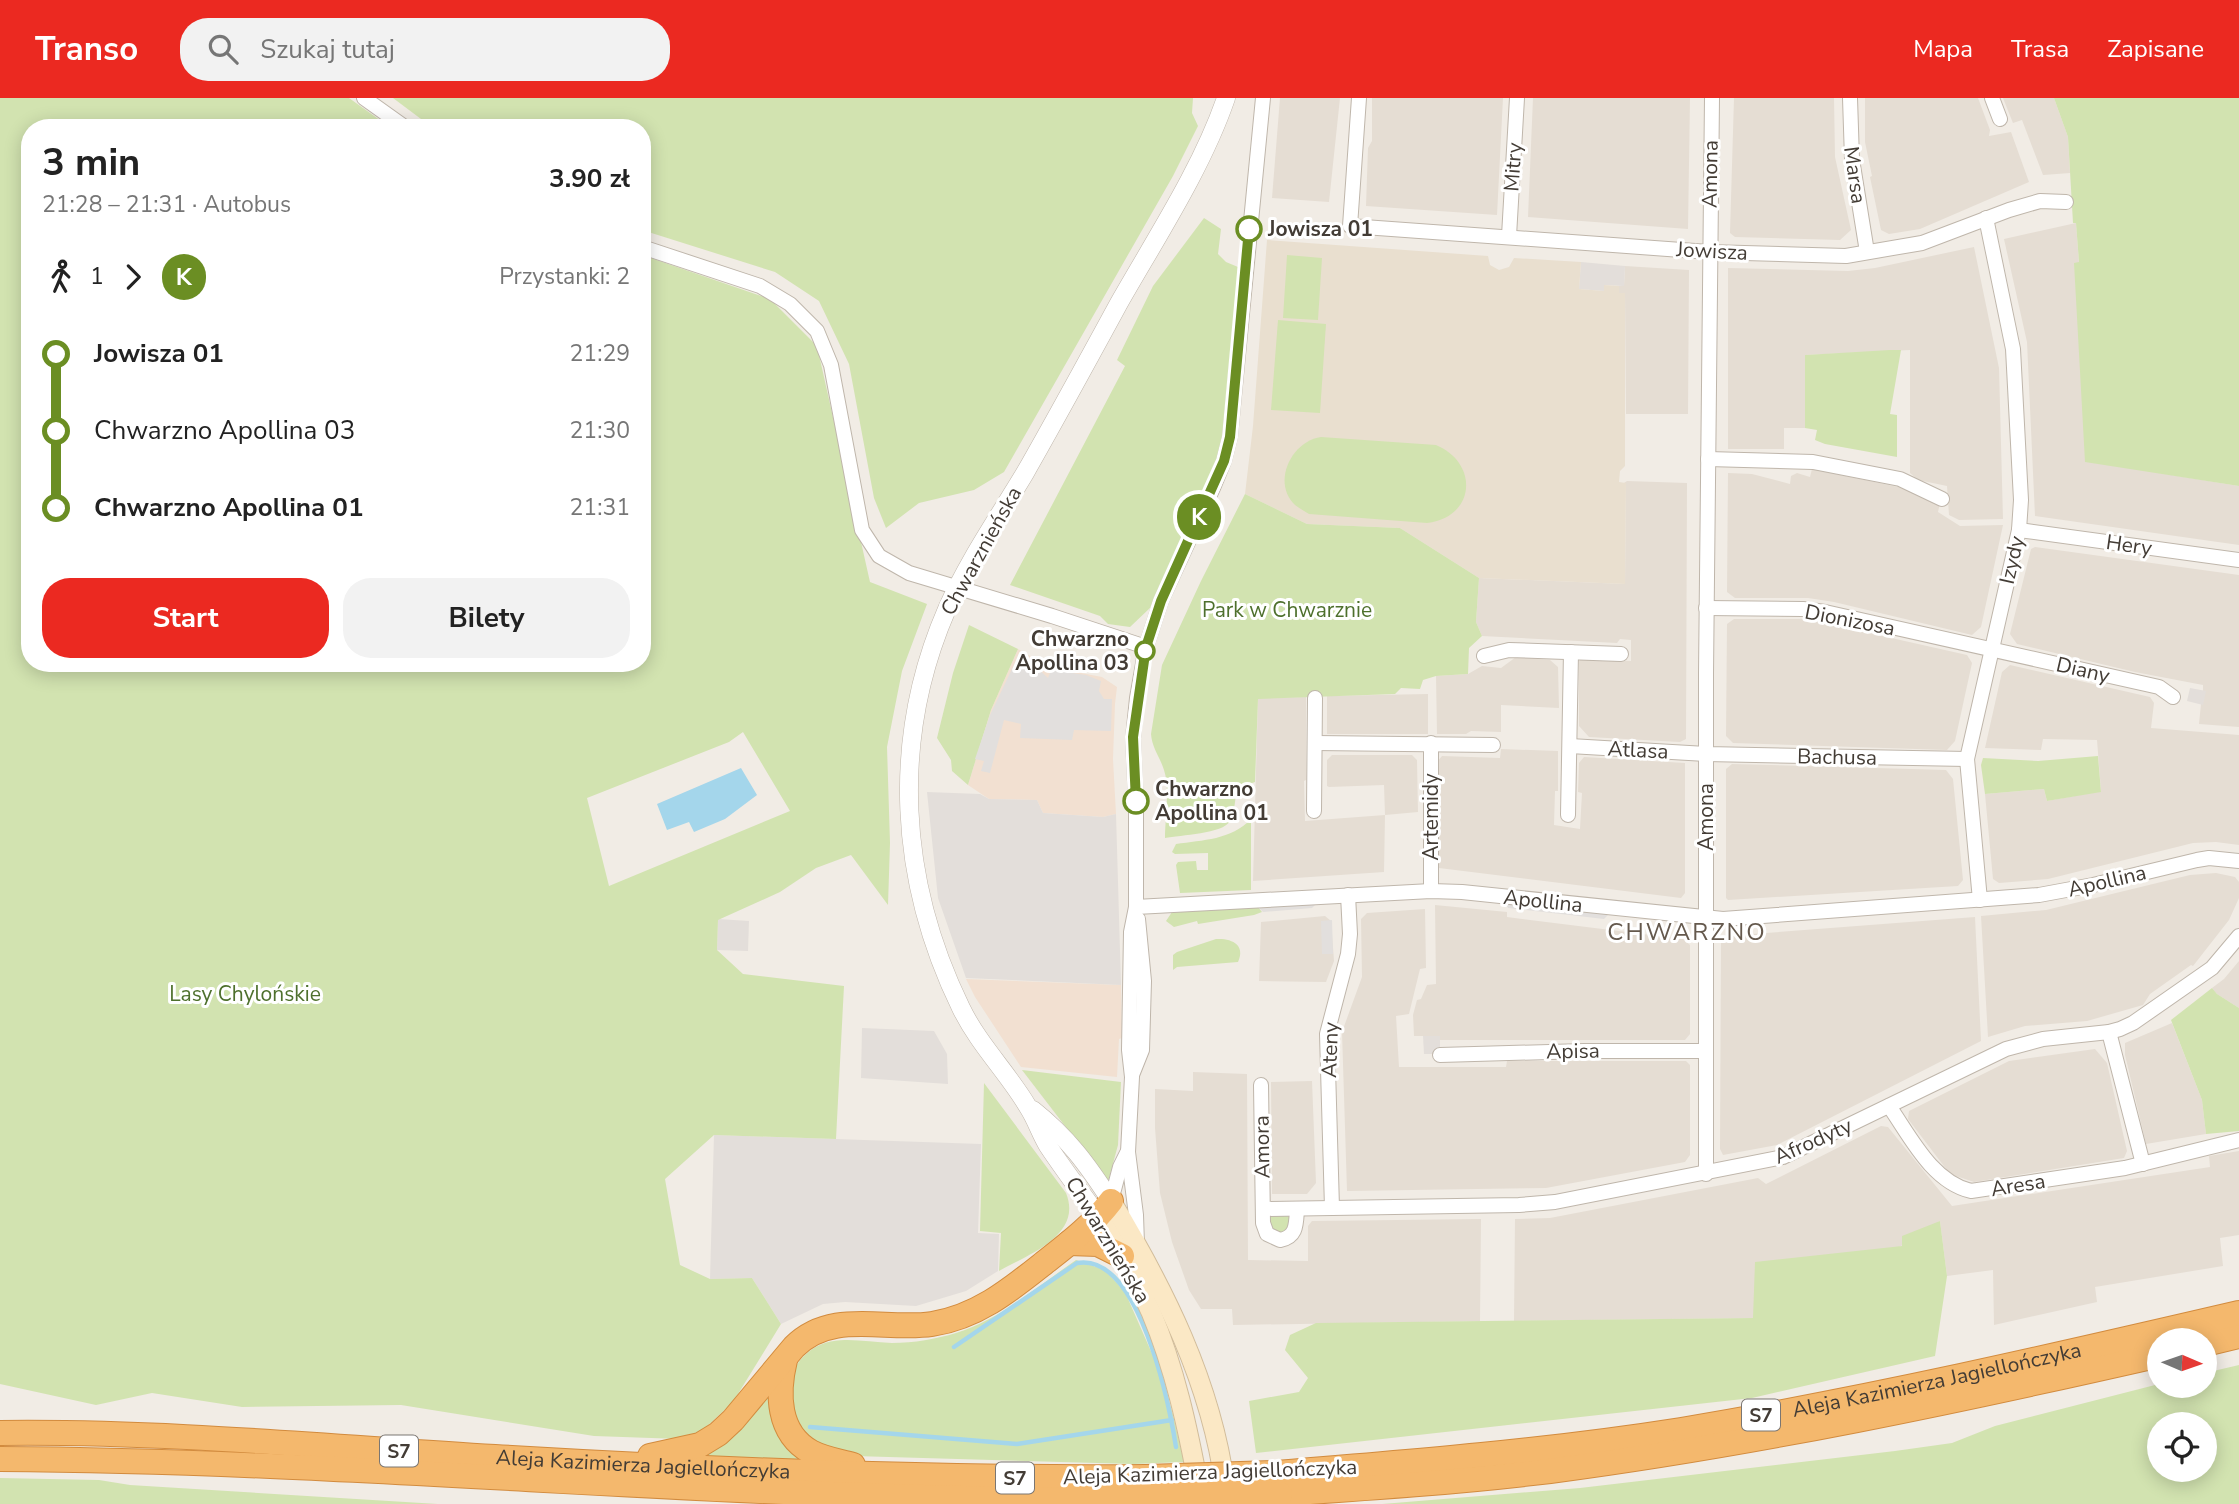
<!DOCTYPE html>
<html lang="pl">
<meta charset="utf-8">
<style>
:root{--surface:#fff;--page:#f2f2f2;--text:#222;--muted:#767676;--accent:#eb2921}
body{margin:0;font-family:"Nunito Sans",sans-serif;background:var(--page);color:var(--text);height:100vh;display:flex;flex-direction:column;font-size:26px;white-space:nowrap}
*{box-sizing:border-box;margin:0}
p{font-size:23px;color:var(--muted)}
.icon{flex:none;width:38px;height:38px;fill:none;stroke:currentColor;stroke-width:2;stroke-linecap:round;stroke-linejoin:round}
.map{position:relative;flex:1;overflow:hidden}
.side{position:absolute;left:21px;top:21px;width:630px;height:553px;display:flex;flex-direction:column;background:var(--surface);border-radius:28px;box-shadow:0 4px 18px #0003}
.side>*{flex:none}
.badge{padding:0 14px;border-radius:23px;font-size:24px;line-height:46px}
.needle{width:46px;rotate:92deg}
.fabs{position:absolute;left:2147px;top:1230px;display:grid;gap:14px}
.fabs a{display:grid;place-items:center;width:70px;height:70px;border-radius:50%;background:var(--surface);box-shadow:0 4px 18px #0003;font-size:35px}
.map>.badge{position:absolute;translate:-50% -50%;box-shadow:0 0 0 4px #fff}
.legs{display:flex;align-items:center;gap:10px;height:77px;padding:0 21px;font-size:23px}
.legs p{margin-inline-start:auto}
.overview{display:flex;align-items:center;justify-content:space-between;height:119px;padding:0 21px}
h1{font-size:38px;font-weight:700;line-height:52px}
.cta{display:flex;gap:14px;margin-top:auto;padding:14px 21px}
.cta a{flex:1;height:80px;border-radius:28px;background:var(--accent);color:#fff;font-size:28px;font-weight:700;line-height:80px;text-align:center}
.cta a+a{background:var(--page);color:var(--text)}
ul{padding:0 21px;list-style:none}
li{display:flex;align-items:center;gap:24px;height:77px;font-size:26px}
li i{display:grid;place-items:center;width:10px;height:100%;margin:0 9px;background:currentColor}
li i::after{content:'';width:18px;height:18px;margin:-9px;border:5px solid;border-radius:50%;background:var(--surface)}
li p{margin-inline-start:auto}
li:first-child i{background:linear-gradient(#0000 50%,currentColor 0)}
li:last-child i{background:linear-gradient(currentColor 50%,#0000 0)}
header{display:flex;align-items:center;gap:42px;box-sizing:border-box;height:98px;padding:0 35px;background:var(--accent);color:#fff}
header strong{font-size:33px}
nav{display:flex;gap:38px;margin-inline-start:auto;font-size:24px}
.search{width:490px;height:63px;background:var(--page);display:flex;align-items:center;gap:18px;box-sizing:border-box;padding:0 24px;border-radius:28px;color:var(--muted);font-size:26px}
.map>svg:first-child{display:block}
</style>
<header>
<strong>Transo</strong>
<div class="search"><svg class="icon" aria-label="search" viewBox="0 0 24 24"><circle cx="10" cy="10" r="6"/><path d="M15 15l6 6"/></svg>Szukaj tutaj</div>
<nav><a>Mapa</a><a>Trasa</a><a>Zapisane</a></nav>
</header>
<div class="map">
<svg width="2239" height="1406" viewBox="0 0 2239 1406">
<rect width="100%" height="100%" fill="#f1ece5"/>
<!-- residential -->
<g fill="#e5ddd3">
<polygon points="1280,0 1340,0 1329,104 1272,100"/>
<polygon points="1372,0 1503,0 1497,117 1366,108 1368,50 1372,43"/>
<polygon points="1533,0 1690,0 1688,131 1528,119"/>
<polygon points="1734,0 1834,0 1835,59 1851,132 1840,142 1735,139 1730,135"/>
<polygon points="1865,0 1978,0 1990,32 1989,38 2011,34 2029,84 1920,131 1889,136 1881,132 1870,79 1872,78 1865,44"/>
<polygon points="2003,0 2054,0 2068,39 2070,75 2043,77 2022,22 2013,25"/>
<polygon points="2076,125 2079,165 2075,165 2086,363 2239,388 2239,447 2035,418 2027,244 2004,141"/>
<polygon points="1974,149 1999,270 2003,421 1959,422 1949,417 1947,388 1918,382 1910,375 1910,252 1805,257 1805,330 1784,330 1784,351 1728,351 1728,170 1848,173 1875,170"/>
<polygon points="1625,168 1689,172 1688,316 1626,316 1625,196 1619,195 1619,188 1624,187"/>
<polygon points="1812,371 1903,390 1940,405 1938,414 1960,428 2003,427 1981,529 1972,537 1834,504 1808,500 1735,500 1727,494 1728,375 1752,376 1790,386 1791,378 1797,375 1810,379"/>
<polygon points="1627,383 1687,385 1686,641 1680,644 1589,639 1579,628 1579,563 1582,561 1631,563 1631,542 1620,541 1617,545 1482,538 1476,524 1479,480 1625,486 1626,385 1624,385"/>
<polygon points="2035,449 2239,477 2239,629 2199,626 2201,606 2203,606 2203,587 2135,574 2017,546 2010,536 2031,451"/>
<polygon points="1734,521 1807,521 1967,557 1972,565 1955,643 1947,652 1733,645 1726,638 1727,526"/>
<polygon points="1516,559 1550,562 1558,569 1559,610 1501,607 1501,634 1471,633 1466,636 1437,636 1436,578 1468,576 1482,568 1501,570"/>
<polygon points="2010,567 2150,599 2154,605 2151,630 2239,637 2239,747 2216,744 2193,745 2048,781 1999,785 1993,781 1985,696 2044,691 2047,703 2101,693 2097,642 2043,641 2041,652 1985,650 2002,574"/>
<polygon points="1428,596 1428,636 1327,636 1327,598"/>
<polygon points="1306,599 1306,682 1304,683 1305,723 1385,717 1384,687 1329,689 1327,688 1327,662 1332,657 1412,657 1417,662 1418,714 1385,717 1384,774 1253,783 1258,600"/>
<polygon points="1501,651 1558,653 1558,693 1555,693 1554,727 1580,731 1582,695 1578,694 1579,665 1584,659 1685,665 1685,795 1681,800 1439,770 1437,664 1442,658 1500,660"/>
<polygon points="1732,666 1946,672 1953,681 1963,782 1958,788 1728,802 1726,800 1726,671"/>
<polygon points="2216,775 2235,779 2239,784 2239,800 2229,822 2193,868 2191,867 2150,896 2143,907 2087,923 2025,928 1988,939 1981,818 2046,812 2190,777"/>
<polygon points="1435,807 1507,814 1507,819 1683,841 1690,847 1690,936 1685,942 1440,942 1440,938 1414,938 1413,917 1417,902 1421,901 1427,887 1436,886"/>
<polygon points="1425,811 1426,870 1420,871 1409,916 1396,918 1399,969 1506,969 1507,963 1686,963 1690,967 1690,1057 1685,1064 1546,1090 1347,1093 1342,934 1362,879 1361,821 1367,815"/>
<polygon points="1325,818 1331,823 1334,863 1326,884 1259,883 1261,824"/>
<polygon points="1975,819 1981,943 1777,1047 1723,1057 1720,1051 1721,843 1726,838"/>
<polygon points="2239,863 2239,910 2217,896 2212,890 2224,881"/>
<polygon points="2172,925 2202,1002 2206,1036 2146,1046 2125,957 2125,945"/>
<polygon points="2095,951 2107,965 2127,1053 2124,1060 1974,1084 1950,1076 1908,1021 1909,1013 2009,963"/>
<polygon points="1193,974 1247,976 1248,1162 1308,1163 1308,1128 1312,1123 1481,1121 1480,1223 1233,1227 1232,1211 1201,1211 1189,1192 1172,1144 1160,1095 1155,1030 1155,991 1193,993"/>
<polygon points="1312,983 1316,1085 1307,1096 1272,1096 1271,984"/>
<polygon points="1881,1028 1888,1029 1952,1108 2210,1069 2209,1058 2239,1053 2239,1137 2220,1140 2223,1168 2095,1189 2097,1204 1994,1227 1993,1172 1947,1178 1940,1123 1903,1147 1753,1220 1514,1223 1515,1121 1550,1120 1758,1080 1766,1086"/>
</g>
<!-- commercial -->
<g fill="#f2e0d1">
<polygon points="1018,551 1050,569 1102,579 1117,589 1115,606 1113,661 1116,716 1103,719 1043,715 1037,702 989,701 968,687 991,612"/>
<polygon points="966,881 1121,887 1122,940 1119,941 1117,979 1021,969 975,899"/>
</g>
<!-- industrial -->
<g fill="#e3deda">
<polygon points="1581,164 1625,168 1624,188 1605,187 1604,193 1579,191"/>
<polygon points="2190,590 2206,593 2203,607 2187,603"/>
<polygon points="927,694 980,696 989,701 1037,702 1043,715 1103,719 1116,716 1121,887 966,880 938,800"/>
<polygon points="718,821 749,823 748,853 717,852"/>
<polygon points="862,930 934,933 947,956 948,986 861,980"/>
<polygon points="1423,938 1440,938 1440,956 1424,956"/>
<polygon points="714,1037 981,1046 978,1135 999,1136 998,1173 966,1193 916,1208 845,1204 823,1206 781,1226 752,1180 710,1181"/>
</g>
<!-- education -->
<polygon fill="#e9dfcf" points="1267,142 1488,158 1490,167 1499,172 1509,169 1514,160 1581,164 1579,191 1604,193 1604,187 1619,188 1619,195 1625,195 1625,368 1620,373 1619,384 1626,385 1625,486 1479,480 1400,430 1307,426 1245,396 1253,328"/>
<!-- green -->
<g fill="#d2e3b0" fill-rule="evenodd">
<path d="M0,0h349l42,30h-361v535h612v-408l128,44 47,47 53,236 57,22 -25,67 -15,76 3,96 -2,62 -37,-50 -35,13 -36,24 -62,28 -1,30 26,24 101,12 -8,153 -122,-4 -49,44 15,86 30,14 42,-1 29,46 -48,78 -33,31 -20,6 -86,-3 -193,-31 -159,2 -90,-14 -56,12 -96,-21zM743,634l47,79 -181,75 -22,-88 142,-56z"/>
<polygon points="393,0 1193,0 1192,15 1198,28 1173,78 1004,374 974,392 919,405 886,430 874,400 849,266 819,203 775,174 642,132 642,30 433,30"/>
<polygon points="2054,0 2239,0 2239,388 2085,364 2074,165 2079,164 2076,125 2073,125 2068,39"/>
<polygon points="1204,120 1221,131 1218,156 1226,164 1238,169 1225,337 1216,369 1150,510 1130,529 1108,526 1100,518 1010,487 1125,268 1117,262 1153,188"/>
<polygon points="1287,157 1322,160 1318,222 1283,220"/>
<polygon points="1278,222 1326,226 1320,315 1271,312"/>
<polygon points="1890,252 1901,252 1890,316 1897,317 1897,359 1825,346 1815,342 1817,332 1805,330 1805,257"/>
<path d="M1321,339l115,8c43,18 40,72 -9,78l-118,-9c-5,-3 -10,-6 -14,-9 -24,-23 -3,-64 26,-68z"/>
<path d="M1245,396l62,30 93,4 79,50 -3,44 6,14 -13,12 -1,26 -32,2 -13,4 -3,9 -19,-1 -6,6 -137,5 -3,83 -18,6c-2,10 -2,24 -7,33 -7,13 -50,14 -65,17 0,-19 5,-51 -1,-68 -4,-13 -12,-22 -13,-36l11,-69 39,-84z"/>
<polygon points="969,527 1018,551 991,612 968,687 952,673 951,662 937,640 953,575"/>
<polygon points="2098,658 2101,694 2047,703 2044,691 1985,696 1981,667 1983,660 2038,663"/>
<path d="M1251,721v71l-71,3 -4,-28 2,-3 18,-1 1,9h11v-17l-33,1 -3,-2 4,-8c27,-4 55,-4 75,-25z"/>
<polygon points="1258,809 1262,814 1254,817 1198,826 1197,823 1174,829 1166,823 1172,814"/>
<path d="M1216,841c16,-1 30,6 22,23l-61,5 -4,3v-15l4,-3z"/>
<polygon points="2212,890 2217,896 2239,910 2239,1033 2206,1036 2202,1002 2171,922"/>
<polygon points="1022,972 1121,984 1118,1047 1108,1084"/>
<path d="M984,985l82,110c17,42 -37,61 -67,78l2,-38 -21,-2z"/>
<polygon points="1273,1115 1291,1118 1287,1134 1278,1134 1270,1130 1270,1118"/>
<polygon points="1940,1123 1947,1178 1935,1258 1752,1300 1256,1355 1249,1303 1299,1294 1308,1280 1285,1252 1290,1237 1316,1225 1753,1220 1755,1164 1902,1148 1902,1138"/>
<path d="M1076,1162l29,10 20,22 32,73 16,49 11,48 -51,2 -279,-8 -47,-15 -21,-42c3,-11 5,-28 12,-36 25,-33 59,-21 94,-20 22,0 44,-4 64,-10 45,-14 82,-47 120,-73z"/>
<path d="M2239,1267v139h-857l198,-16 315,-37 57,-8 43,-17 164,-42 46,2v-13zM2205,1326v46h-45v-46z"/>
<polygon points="774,1285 806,1363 705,1358"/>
<polygon points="0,1380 99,1382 130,1387 438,1406 0,1406"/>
</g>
<!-- parking -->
<g fill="#e2dfdd">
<polygon points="1020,554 1048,580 1051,572 1086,577 1101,583 1099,593 1104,601 1112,601 1111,633 1074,632 1072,642 1020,640 1021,626 1004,622 990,675 981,673 984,663 975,661 990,617"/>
<polygon points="1505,804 1609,816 1604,821 1508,810"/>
<polygon points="1317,805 1312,810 1263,814 1258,809"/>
<polygon points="1332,822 1333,856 1322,856 1321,823"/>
</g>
<!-- water -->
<polygon fill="#a4d6eb" points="741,670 757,697 725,721 694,734 689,724 667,732 657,706"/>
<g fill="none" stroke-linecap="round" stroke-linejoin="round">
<!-- stream -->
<g stroke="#a4d6eb" stroke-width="4.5">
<path d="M954,1249l123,-84c62,-11 92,140 99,184"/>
<polyline points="810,1329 1017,1346 1172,1322"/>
</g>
<defs>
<g id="minor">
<polyline points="364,0 406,30"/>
<polyline points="1359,0 1350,128 1709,154 1846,158 1922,145 2009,112 2040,103 2066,104"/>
<polyline points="1850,0 1852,61 1867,154"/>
<polyline points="1992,0 2000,21"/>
<polyline points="1509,138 1517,0"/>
<polyline points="642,149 760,188 790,206 817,233 831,267 862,432 879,458 909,475 1052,518 1146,549"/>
<polyline points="1708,361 1813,364 1900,381 1942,401"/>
<polyline points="2019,432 2239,462"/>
<polyline points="1706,510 1803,511 1825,514 2159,589 2173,599"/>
<polyline points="1484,558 1509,552 1621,556"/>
<polyline points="1315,645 1493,647"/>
<polyline points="1570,648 1706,656 1967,661"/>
<polyline points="1314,713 1315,600"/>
<polyline points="1568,717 1571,554"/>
<polyline points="1431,793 1431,645"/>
<polyline points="1980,802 1967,661 2019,432 2021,402 2013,251 1986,120"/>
<polyline points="1136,809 1431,793 1462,794 1723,821 2039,797 2093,787 2197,762 2209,760 2239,763"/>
<polyline points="2109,934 2143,1066"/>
<polyline points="1440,957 1584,953 1706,953"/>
<polyline points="1132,977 1142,952 1144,883 1138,821"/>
<path d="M1261,987l2,138 4,11 13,6c17,-3 16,-16 17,-31"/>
<path d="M1889,1008c21,30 43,76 82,85l154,-23 114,-28"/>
<polyline points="1706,1076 1706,575 1712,0"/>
<polyline points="1111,1103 1120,1069 1127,1055"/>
<polyline points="1332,1110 1327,936 1348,856 1350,836 1348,797"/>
<polyline points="1263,1111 1519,1107 1555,1104 1783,1059 2006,951 2043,941 2109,934 2120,931 2133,925 2212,870 2239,838"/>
<polyline points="1137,1146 1136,1117 1128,1054 1132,979 1129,952 1131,834 1136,809 1136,705 1133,640 1137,600 1146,549 1161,503 1213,390 1224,363 1230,339 1263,0"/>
</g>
<g id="tertiary">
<path d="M1033,1012c35,28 54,54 78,91"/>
<path d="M1099,1119c-17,-23 -35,-47 -51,-71 -8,-13 -12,-27 -20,-39 -20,-34 -49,-62 -67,-99 -62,-127 -71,-268 -14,-399 21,-48 51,-91 78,-136 32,-56 63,-113 94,-170 37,-65 83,-135 107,-205"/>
</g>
<g id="secondary">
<path d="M1111,1103c53,88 100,181 114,285"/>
<path d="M1099,1119c19,31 37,62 52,95 24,57 37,117 48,177"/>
</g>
<g id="motorway">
<polyline points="1069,1145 1098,1146 1122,1158"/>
<polyline points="2205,1246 2239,1238"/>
<path d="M785,1262c-8,33 -8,73 26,92 13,7 28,9 42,13"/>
<path id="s1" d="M0,1335c165,-2 331,14 495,24 217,13 434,22 651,20"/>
<path d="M650,1358l50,-11 18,-11 15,-14 61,-73c38,-38 91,-16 138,-23 45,-7 78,-34 112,-61 24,-19 48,-37 67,-62"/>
<path d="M0,1361c384,2 766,45 1150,40"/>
<path id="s2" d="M1276,1375c136,-11 271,-22 405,-43 187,-31 373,-74 558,-117"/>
<path d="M1280,1396c90,-6 180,-12 270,-23 205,-27 408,-70 610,-116"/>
</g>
</defs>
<!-- minor casing -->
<use href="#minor" stroke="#bfb6ab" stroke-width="16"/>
<!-- tertiary casing -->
<use href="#tertiary" stroke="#bfb6ab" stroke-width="19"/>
<!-- secondary casing -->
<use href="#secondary" stroke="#d1bc9a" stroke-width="21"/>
<!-- motorway casing -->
<use href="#motorway" stroke="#d28b3e" stroke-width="26"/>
<!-- minor -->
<use href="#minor" stroke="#fff" stroke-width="14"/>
<!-- tertiary -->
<use href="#tertiary" stroke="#fff" stroke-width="18"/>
<!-- secondary -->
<use href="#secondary" stroke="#fbe8c5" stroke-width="19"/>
<!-- motorway -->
<use href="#motorway" stroke="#f4b86d" stroke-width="24"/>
<defs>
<g id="motorway-bridge">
<polyline points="1146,1379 1276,1375"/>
<polyline points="1150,1401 1280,1396"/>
</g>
</defs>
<!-- motorway-bridge casing -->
<use href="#motorway-bridge" stroke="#d28b3e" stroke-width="26" stroke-linecap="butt"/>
<!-- motorway-bridge -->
<use href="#motorway-bridge" stroke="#f4b86d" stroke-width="24"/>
</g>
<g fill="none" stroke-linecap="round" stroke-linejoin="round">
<defs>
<polyline id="line-1" points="1136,703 1133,639 1146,549 1161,503 1224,363 1230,339 1249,131"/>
</defs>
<!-- line-1 casing -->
<use href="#line-1" stroke="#fff" stroke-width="16"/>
<!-- line-1 -->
<use href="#line-1" stroke="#6b8e23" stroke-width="10"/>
</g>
<!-- markers -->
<g fill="#fff" stroke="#6b8e23" stroke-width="3.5">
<circle cx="1249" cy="131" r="12"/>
<circle cx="1145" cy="553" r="9"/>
<circle cx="1136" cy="703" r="12"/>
</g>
<g text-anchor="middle" stroke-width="6" stroke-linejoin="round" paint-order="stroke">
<!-- shield labels -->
<g fill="#fff" stroke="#7b7672" stroke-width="2">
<rect x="1742" y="1301.5" width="38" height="31" rx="5"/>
<rect x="380" y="1337.5" width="38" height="31" rx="5"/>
<rect x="996" y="1364.5" width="38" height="31" rx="5"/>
</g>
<g font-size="19" font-weight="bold" fill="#433c35">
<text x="1761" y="1324">S7</text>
<text x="399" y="1360">S7</text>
<text x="1015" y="1387">S7</text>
</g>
<!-- street labels -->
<g font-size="21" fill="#433c35" stroke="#fff">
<text transform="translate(1513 69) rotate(-86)" y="7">Mitry</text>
<text transform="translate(1710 76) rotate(-89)" y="7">Amona</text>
<text transform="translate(1855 77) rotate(82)" y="7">Marsa</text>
<text transform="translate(1712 153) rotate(3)" y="7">Jowisza</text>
<text transform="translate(2129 447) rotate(8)" y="7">Hery</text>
<text transform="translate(981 453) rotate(-61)" y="7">Chwarznieńska</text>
<text transform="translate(2012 462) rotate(-77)" y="7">Izydy</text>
<text transform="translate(1850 522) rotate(11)" y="7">Dionizosa</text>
<text transform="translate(2083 572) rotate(13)" y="7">Diany</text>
<text transform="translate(1638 652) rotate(3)" y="7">Atlasa</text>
<text transform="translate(1837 659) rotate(1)" y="7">Bachusa</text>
<text transform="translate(1431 719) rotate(-90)" y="7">Artemidy</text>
<text transform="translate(1706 719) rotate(-90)" y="7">Amona</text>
<text transform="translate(2107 783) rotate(-13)" y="7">Apollina</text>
<text transform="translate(1543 803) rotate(6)" y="7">Apollina</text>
<text transform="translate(1330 952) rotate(-88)" y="7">Ateny</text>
<text transform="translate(1573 953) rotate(-1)" y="7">Apisa</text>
<text transform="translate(1813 1043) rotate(-24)" y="7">Afrodyty</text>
<text transform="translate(1262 1049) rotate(-91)" y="7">Amora</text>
<text transform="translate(2018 1087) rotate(-9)" y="7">Aresa</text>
<text transform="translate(1108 1142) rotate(59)" y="7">Chwarznieńska</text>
<text dy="7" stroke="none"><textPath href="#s2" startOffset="668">Aleja Kazimierza Jagiellończyka</textPath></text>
<text dy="7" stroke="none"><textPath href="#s1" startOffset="644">Aleja Kazimierza Jagiellończyka</textPath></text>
<text transform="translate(1210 1374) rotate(-2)" y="7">Aleja Kazimierza Jagiellończyka</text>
</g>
<!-- stop labels -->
<g font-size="21" font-weight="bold" fill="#433c35" stroke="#fff" text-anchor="start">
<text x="1268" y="138">Jowisza 01</text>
<text x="1129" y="548" text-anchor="end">Chwarzno<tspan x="1129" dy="24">Apollina 03</tspan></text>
<text x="1155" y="698">Chwarzno<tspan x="1155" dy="24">Apollina 01</tspan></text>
</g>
<!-- park labels -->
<g font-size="21" fill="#4e702d" stroke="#fff">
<text x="1287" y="519">Park w Chwarznie</text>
<text x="245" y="903">Lasy Chylońskie</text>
</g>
<!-- quarter labels -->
<g font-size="24" letter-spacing="2" fill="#65594d" stroke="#fff">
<text x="1687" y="842">CHWARZNO</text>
</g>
</g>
</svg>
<div class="fabs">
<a><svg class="needle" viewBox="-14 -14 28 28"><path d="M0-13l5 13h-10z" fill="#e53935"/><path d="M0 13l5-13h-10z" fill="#767676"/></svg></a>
<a><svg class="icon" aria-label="locate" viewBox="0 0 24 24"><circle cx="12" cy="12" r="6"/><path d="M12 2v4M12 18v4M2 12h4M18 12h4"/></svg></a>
</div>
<b class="badge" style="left:1199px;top:419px;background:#6b8e23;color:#fff">K</b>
<section class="side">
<div class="overview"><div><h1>3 min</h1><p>21:28 – 21:31 · Autobus</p></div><b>3.90 zł</b></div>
<div class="legs"><svg class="icon" aria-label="walk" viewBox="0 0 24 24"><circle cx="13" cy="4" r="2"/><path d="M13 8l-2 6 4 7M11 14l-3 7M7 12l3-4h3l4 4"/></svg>1<svg class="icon" aria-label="forward" viewBox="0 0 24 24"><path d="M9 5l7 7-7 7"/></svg><b class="badge" style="background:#6b8e23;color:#fff">K</b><p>Przystanki: 2</p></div>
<ul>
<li><i style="color:#6b8e23"></i><b>Jowisza 01</b><p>21:29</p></li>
<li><i style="color:#6b8e23"></i><span>Chwarzno Apollina 03</span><p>21:30</p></li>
<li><i style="color:#6b8e23"></i><b>Chwarzno Apollina 01</b><p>21:31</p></li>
</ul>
<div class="cta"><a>Start</a><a>Bilety</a></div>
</section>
</div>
